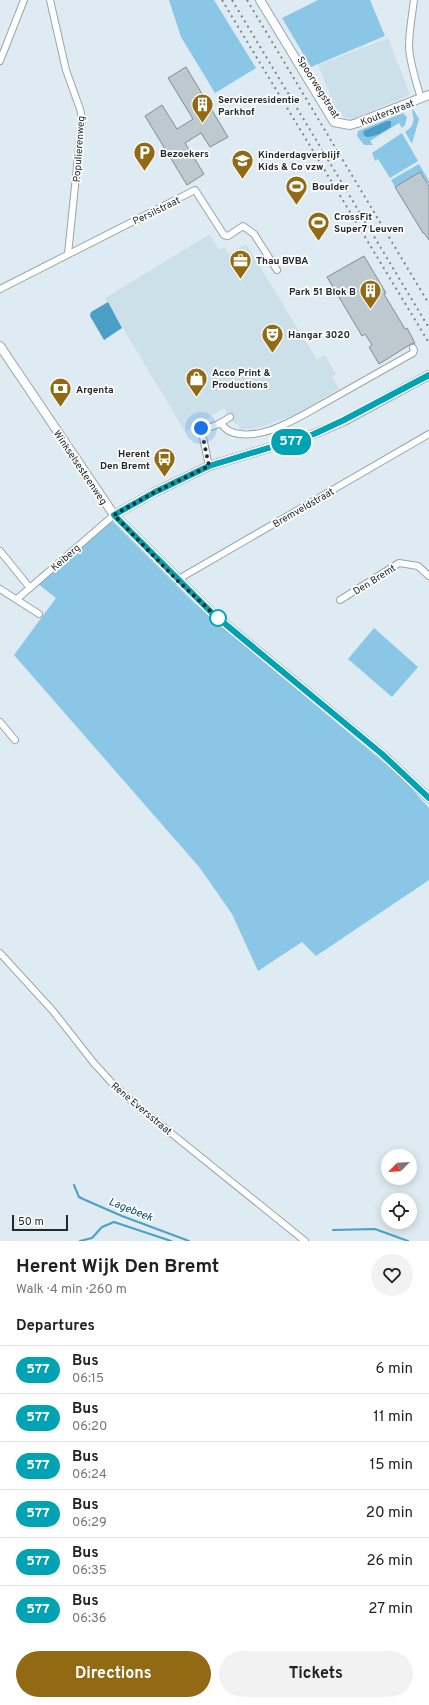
<!DOCTYPE html>
<meta charset="utf-8">
<style>
:root{--surface:#fff;--page:#f2f2f2;--text:#222;--muted:#767676;--line:#e0e0e0;--accent:#926a13}
body{margin:0;font-family:Overpass,sans-serif;background:var(--page);color:var(--text);height:100vh;display:flex;flex-direction:column;font-size:15px;white-space:nowrap}
*{box-sizing:border-box;margin:0}
p{font-size:13px;color:var(--muted)}
.icon{flex:none;width:22px;height:22px;fill:none;stroke:currentColor;stroke-width:2;stroke-linecap:round;stroke-linejoin:round}
.map{position:relative;height:1241px;overflow:hidden}
.drawer{display:flex;flex-direction:column;background:var(--surface);flex:1}
.drawer>*{flex:none}
.badge{padding:0 8px;border-radius:13px;font-size:14px;line-height:26px}
.needle{width:26px;rotate:246deg}
.fabs{position:absolute;left:381px;top:1149px;display:grid;gap:8px}
.fabs a{display:grid;place-items:center;width:36px;height:36px;border-radius:50%;background:var(--surface);box-shadow:0 2px 10px #0003;font-size:20px}
.scale{position:absolute;left:12px;bottom:10px;width:56px;box-sizing:border-box;padding-left:4px;border:2px solid #24292b;border-top:0;font-size:11px;line-height:14px;white-space:nowrap;color:#24292b;-webkit-text-stroke:3px #fff;paint-order:stroke}
.you{position:absolute;width:20px;height:20px;margin:-10px;border:3px solid #fff;border-radius:50%;background:#1a73e8;box-shadow:0 0 0 6px #1a73e833}
.map>.badge{position:absolute;translate:-50% -50%;box-shadow:0 0 0 2px #fff}
h2{padding:0 16px;font-size:15px;line-height:36px}
.round{display:grid;place-items:center;flex:none;width:42px;height:42px;border-radius:21px;background:var(--page)}
.head{display:flex;align-items:center;justify-content:space-between;height:68px;padding:0 16px}
h1{font-size:19px;font-weight:700;line-height:30px}
.button{display:flex;gap:8px;margin-top:auto;padding:8px 16px}
.button a{flex:1;height:46px;border-radius:24px;background:var(--accent);color:#fff;font-size:16px;font-weight:700;line-height:46px;text-align:center}
.button a+a{background:var(--page);color:var(--text)}
ul{padding:0;list-style:none}
li{display:flex;align-items:center;gap:12px;height:48px;padding:0 16px;border-top:1px solid var(--line)}
li div{flex:1}
li b{display:block;font-size:15px}
li em{font-style:normal}
li .badge{min-width:44px;font-weight:700;text-align:center}
.map>svg:first-child{display:block}
</style>
<div class="map">
<svg width="429" height="1241" viewBox="0 0 429 1241">
<rect width="100%" height="100%" fill="#dfebf2"/>
<!-- built -->
<g fill="#cce0ea">
<polygon points="388,38 410,95 353,119 344,117 337,112 318,65"/>
<polygon points="210,234 219,250 225,247 228,254 246,244 317,360 325,355 336,374 332,377 339,389 296,414 261,427 240,430 238,423 235,424 224,408 185,432 105,298"/>
</g>
<!-- green -->
<g fill="#8ac7e6">
<polygon points="169,0 214,0 256,68 215,93 181,37"/>
<polygon points="318,0 370,0 385,36 311,67 282,18"/>
<path d="M413,109l6,10 -7,25 -7,-12c9,-6 10,-11 7,-21z"/>
<polygon points="403,113 407,117 405,125 402,128 399,123 370,141 373,145 364,145 357,136 358,131"/>
<polygon points="402,133 418,161 390,178 378,159 375,161 372,153"/>
<polygon points="419,164 429,181 429,184 420,172 395,187 391,180"/>
<polygon points="112,521 194,603 401,777 429,808 429,880 316,956 302,942 258,971 232,914 200,868 14,655 56,598 33,580 39,584"/>
<polygon points="374,628 418,667 392,697 348,659"/>
</g>
<!-- water -->
<g fill="#4a9fc7">
<path d="M387,121h4v6c-8,5 -16,10 -25,10l-3,-3 1,-3z"/>
<polygon points="108,302 122,328 104,340 90,316 91,312"/>
</g>
<g fill="none" stroke-linecap="round" stroke-linejoin="round">
<!-- stream -->
<g stroke="#4a9fc7" stroke-width="2">
<polyline points="74,1185 79,1197 83,1199 122,1216 189,1241"/>
<polyline points="333,1230 375,1229 408,1241"/>
<polyline points="80,1241 92,1238 102,1227 114,1222 171,1241"/>
</g>
</g>
<!-- building -->
<g fill="#bdc9cf" stroke="#828d93">
<polygon points="186,67 228,137 210,147 201,133 185,143 204,174 187,185 145,116 162,105 177,129 193,119 168,78"/>
<polygon points="420,172 429,186 429,240 424,233 423,233 395,187"/>
<polygon points="364,256 386,293 384,294 405,329 407,328 415,343 411,344 379,364 369,347 372,345 365,334 362,336 327,277"/>
</g>
<g fill="none" stroke-linecap="round" stroke-linejoin="round">
<defs>
<g id="minor">
<polyline points="50,0 66,70 80,109 82,118 68,254"/>
<path d="M414,0c-2,16 -5,31 -5,47 1,17 7,35 12,51"/>
<polyline points="0,61 24,0"/>
<polyline points="0,289 195,190 224,235 228,236 243,226 254,234 277,270"/>
<path d="M221,423c9,16 35,12 50,7 20,-7 39,-19 57,-29 28,-16 57,-32 85,-48l1,-3 -1,-2"/>
<path d="M196,426c12,5 24,-2 34,-9"/>
<polyline points="201,428 209,466"/>
<polyline points="0,551 30,588"/>
<polyline points="177,580 429,434"/>
<polyline points="0,589 39,614"/>
<polyline points="17,599 114,515"/>
<polyline points="340,600 399,563 418,566 429,576"/>
<polyline points="0,722 15,740"/>
<polyline points="0,953 53,1011 93,1062 112,1083 130,1100 305,1241"/>
</g>
<g id="tertiary">
<polyline points="260,0 334,122 350,125 357,123 429,95"/>
<polyline points="0,346 114,515 212,613 382,754 429,798"/>
<polyline points="114,515 155,492 209,466 314,434 344,421 429,375"/>
</g>
</defs>
<!-- minor casing -->
<use href="#minor" stroke="#9aa5ac" stroke-width="8"/>
<!-- tertiary casing -->
<use href="#tertiary" stroke="#9aa5ac" stroke-width="10"/>
<!-- minor -->
<use href="#minor" stroke="#fff" stroke-width="6"/>
<!-- tertiary -->
<use href="#tertiary" stroke="#fff" stroke-width="8"/>
<!-- rail -->
<g stroke="#7d858a" stroke-width="2" stroke-dasharray="2 4" stroke-linecap="butt">
<polyline points="222,0 429,343"/>
<polyline points="232,0 429,328"/>
<polyline points="247,0 429,304"/>
</g>
</g>
<g fill="none" stroke-linecap="round" stroke-linejoin="round">
<defs>
<polyline id="line" points="429,375 344,420 314,434 209,466 155,492 114,515 212,613 382,754 429,798"/>
</defs>
<!-- line casing -->
<use href="#line" stroke="#fff" stroke-width="9"/>
<!-- line -->
<use href="#line" stroke="#00a3b4" stroke-width="6"/>
<!-- walk -->
<polyline stroke="#24292b" stroke-width="4" stroke-dasharray="0 7.2" points="201,428 209,466 155,492 114,515 177,580 218,618"/>
</g>
<!-- icons -->
<defs>
<symbol id="building-pin" viewBox="-11 -11 22 30"><path d="M0 17L-7.5 6A9.5 9.5 0 1 1 7.5 6Z" fill="#926a13" stroke="#fff"/><path d="M-4-6H4V6H1V3H-1V6H-4ZM-2.5-4.3h1.7v1.8h-1.7ZM.8-4.3h1.7v1.8H.8ZM-2.5-1h1.7V.8h-1.7ZM.8-1h1.7V.8H.8Z" fill="#fff"/></symbol>
<symbol id="parking-pin" viewBox="-11 -11 22 30"><path d="M0 17L-7.5 6A9.5 9.5 0 1 1 7.5 6Z" fill="#926a13" stroke="#fff"/><path d="M-3.5-5.5H1a3.5 3.5 0 0 1 0 7H-1V5.5H-3.5ZM-1-3.4V-.6H.8a1.4 1.4 0 0 0 0-2.8Z" fill="#fff"/></symbol>
<symbol id="school-pin" viewBox="-11 -11 22 30"><path d="M0 17L-7.5 6A9.5 9.5 0 1 1 7.5 6Z" fill="#926a13" stroke="#fff"/><path d="M0-5L7-2L0 1L-7-2ZM-4 1L0 2.5L4 1V4Q0 6-4 4Z" fill="#fff"/></symbol>
<symbol id="stadium-pin" viewBox="-11 -11 22 30"><path d="M0 17L-7.5 6A9.5 9.5 0 1 1 7.5 6Z" fill="#926a13" stroke="#fff"/><path d="M0-5a6.5 5 0 1 0 0 10a6.5 5 0 1 0 0-10ZM-3.5-1.8h7v3.6h-7Z" fill="#fff"/></symbol>
<symbol id="office-pin" viewBox="-11 -11 22 30"><path d="M0 17L-7.5 6A9.5 9.5 0 1 1 7.5 6Z" fill="#926a13" stroke="#fff"/><path d="M-6-3h4V-5.5h4V-3h4V5H-6ZM-1-4.5V-3h2v-1.5ZM-6 0V1H6V0Z" fill="#fff"/></symbol>
<symbol id="theatre-pin" viewBox="-11 -11 22 30"><path d="M0 17L-7.5 6A9.5 9.5 0 1 1 7.5 6Z" fill="#926a13" stroke="#fff"/><path d="M-5-5.5Q0-4 5-5.5V0Q5 5 0 6Q-5 5-5 0ZM-3.3-2.5H-1v1.5H-3.3ZM1-2.5H3.3v1.5H1ZM-2.8 1Q0 5.5 2.8 1Z" fill="#fff"/></symbol>
<symbol id="shop-pin" viewBox="-11 -11 22 30"><path d="M0 17L-7.5 6A9.5 9.5 0 1 1 7.5 6Z" fill="#926a13" stroke="#fff"/><path d="M-5-2.5h2.3a2.7 3.5 0 0 1 5.4 0H5L5.5 6h-11ZM-1.5-2.5h3a1.5 2.3 0 0 0-3 0Z" fill="#fff"/></symbol>
<symbol id="bank-pin" viewBox="-11 -11 22 30"><path d="M0 17L-7.5 6A9.5 9.5 0 1 1 7.5 6Z" fill="#926a13" stroke="#fff"/><path d="M-6-4H6V4H-6ZM0-2.3a2.3 2.3 0 1 0 0 4.6a2.3 2.3 0 1 0 0-4.6Z" fill="#fff"/></symbol>
<symbol id="bus-pin" viewBox="-11 -11 22 30"><path d="M0 17L-7.5 6A9.5 9.5 0 1 1 7.5 6Z" fill="#926a13" stroke="#fff"/><path d="M-5-6H5V4H4V6H2V4H-2V6H-4V4H-5ZM-3.5-4V0h7V-4ZM-3.5 1.2v1.5H-2V1.2ZM2 1.2v1.5H3.5V1.2Z" fill="#fff"/></symbol>
</defs>
<g fill-rule="evenodd">
<use href="#building-pin" x="190" y="92" width="25" height="34"/>
<use href="#parking-pin" x="132" y="140" width="25" height="34"/>
<use href="#school-pin" x="230" y="148" width="25" height="34"/>
<use href="#stadium-pin" x="284" y="174" width="25" height="34"/>
<use href="#stadium-pin" x="306" y="210" width="25" height="34"/>
<use href="#office-pin" x="228" y="248" width="25" height="34"/>
<use href="#building-pin" x="358" y="278" width="25" height="34"/>
<use href="#theatre-pin" x="260" y="322" width="25" height="34"/>
<use href="#shop-pin" x="184" y="366" width="25" height="34"/>
<use href="#bank-pin" x="48" y="376" width="25" height="34"/>
<use href="#bus-pin" x="152" y="446" width="25" height="34"/>
</g>
<!-- markers -->
<circle fill="#fff" stroke="#00a3b4" stroke-width="2" cx="218" cy="618" r="8"/>
<g text-anchor="middle" stroke-width="3.5" stroke-linejoin="round" paint-order="stroke">
<!-- street labels -->
<g font-size="10" fill="#24292b" stroke="#fff">
<text transform="translate(319 87) rotate(58)" y="4">Spoorwegstraat</text>
<text transform="translate(387 112) rotate(-21)" y="4">Kouterstraat</text>
<text transform="translate(78 149) rotate(-86)" y="4">Populierenweg</text>
<text transform="translate(156 210) rotate(-26)" y="4">Persilstraat</text>
<text transform="translate(81 467) rotate(56)" y="4">Winkselsesteenweg</text>
<text transform="translate(303 507) rotate(-30)" y="4">Bremveldstraat</text>
<text transform="translate(65 557) rotate(-41)" y="4">Keiberg</text>
<text transform="translate(374 579) rotate(-32)" y="4">Den Bremt</text>
<text transform="translate(142 1108) rotate(40)" y="4">Rene Eversstraat</text>
</g>
<!-- poi labels -->
<g font-size="10" font-weight="bold" fill="#24292b" stroke="#fff" text-anchor="start">
<text x="218" y="103">Serviceresidentie<tspan x="218" dy="12">Parkhof</tspan></text>
<text x="160" y="157">Bezoekers</text>
<text x="258" y="158">Kinderdagverblijf<tspan x="258" dy="12">Kids &amp; Co vzw</tspan></text>
<text x="312" y="190">Boulder</text>
<text x="334" y="220">CrossFit<tspan x="334" dy="12">Super7 Leuven</tspan></text>
<text x="256" y="264">Thau BVBA</text>
<text x="356" y="295" text-anchor="end">Park 51 Blok B</text>
<text x="288" y="338">Hangar 3020</text>
<text x="212" y="376">Acco Print &amp;<tspan x="212" dy="12">Productions</tspan></text>
<text x="76" y="393">Argenta</text>
<text x="150" y="457" text-anchor="end">Herent<tspan x="150" dy="12">Den Bremt</tspan></text>
</g>
<!-- water labels -->
<g font-size="11" font-style="italic" fill="#004b67" stroke="#fff">
<text transform="translate(131 1209) rotate(22)" y="4">Lagebeek</text>
</g>
</g>
</svg>
<div class="fabs">
<a><svg class="needle" viewBox="-14 -14 28 28"><path d="M0-13l5 13h-10z" fill="#e53935"/><path d="M0 13l5-13h-10z" fill="#767676"/></svg></a>
<a><svg class="icon" aria-label="locate" viewBox="0 0 24 24"><circle cx="12" cy="12" r="6"/><path d="M12 2v4M12 18v4M2 12h4M18 12h4"/></svg></a>
</div>
<div class="scale">50 m</div>
<div class="you" style="left:201px;top:428px"></div>
<b class="badge" style="left:291px;top:442px;background:#00a3b4;color:#fff">577</b>
</div>
<section class="drawer">
<div class="head"><div><h1>Herent Wijk Den Bremt</h1><p>Walk · 4 min · 260 m</p></div><a class="round"><svg class="icon" aria-label="heart" viewBox="0 0 24 24"><path d="M12 20l-8-8c-3-5 5-10 8-4 3-6 11-1 8 4z"/></svg></a></div>
<h2>Departures</h2>
<ul>
<li><span class="badge" style="background:#00a3b4;color:#fff">577</span><div><b>Bus</b><p>06:15</p></div><em>6 min</em></li>
<li><span class="badge" style="background:#00a3b4;color:#fff">577</span><div><b>Bus</b><p>06:20</p></div><em>11 min</em></li>
<li><span class="badge" style="background:#00a3b4;color:#fff">577</span><div><b>Bus</b><p>06:24</p></div><em>15 min</em></li>
<li><span class="badge" style="background:#00a3b4;color:#fff">577</span><div><b>Bus</b><p>06:29</p></div><em>20 min</em></li>
<li><span class="badge" style="background:#00a3b4;color:#fff">577</span><div><b>Bus</b><p>06:35</p></div><em>26 min</em></li>
<li><span class="badge" style="background:#00a3b4;color:#fff">577</span><div><b>Bus</b><p>06:36</p></div><em>27 min</em></li>
</ul>
<div class="button"><a>Directions</a><a>Tickets</a></div>
</section>
